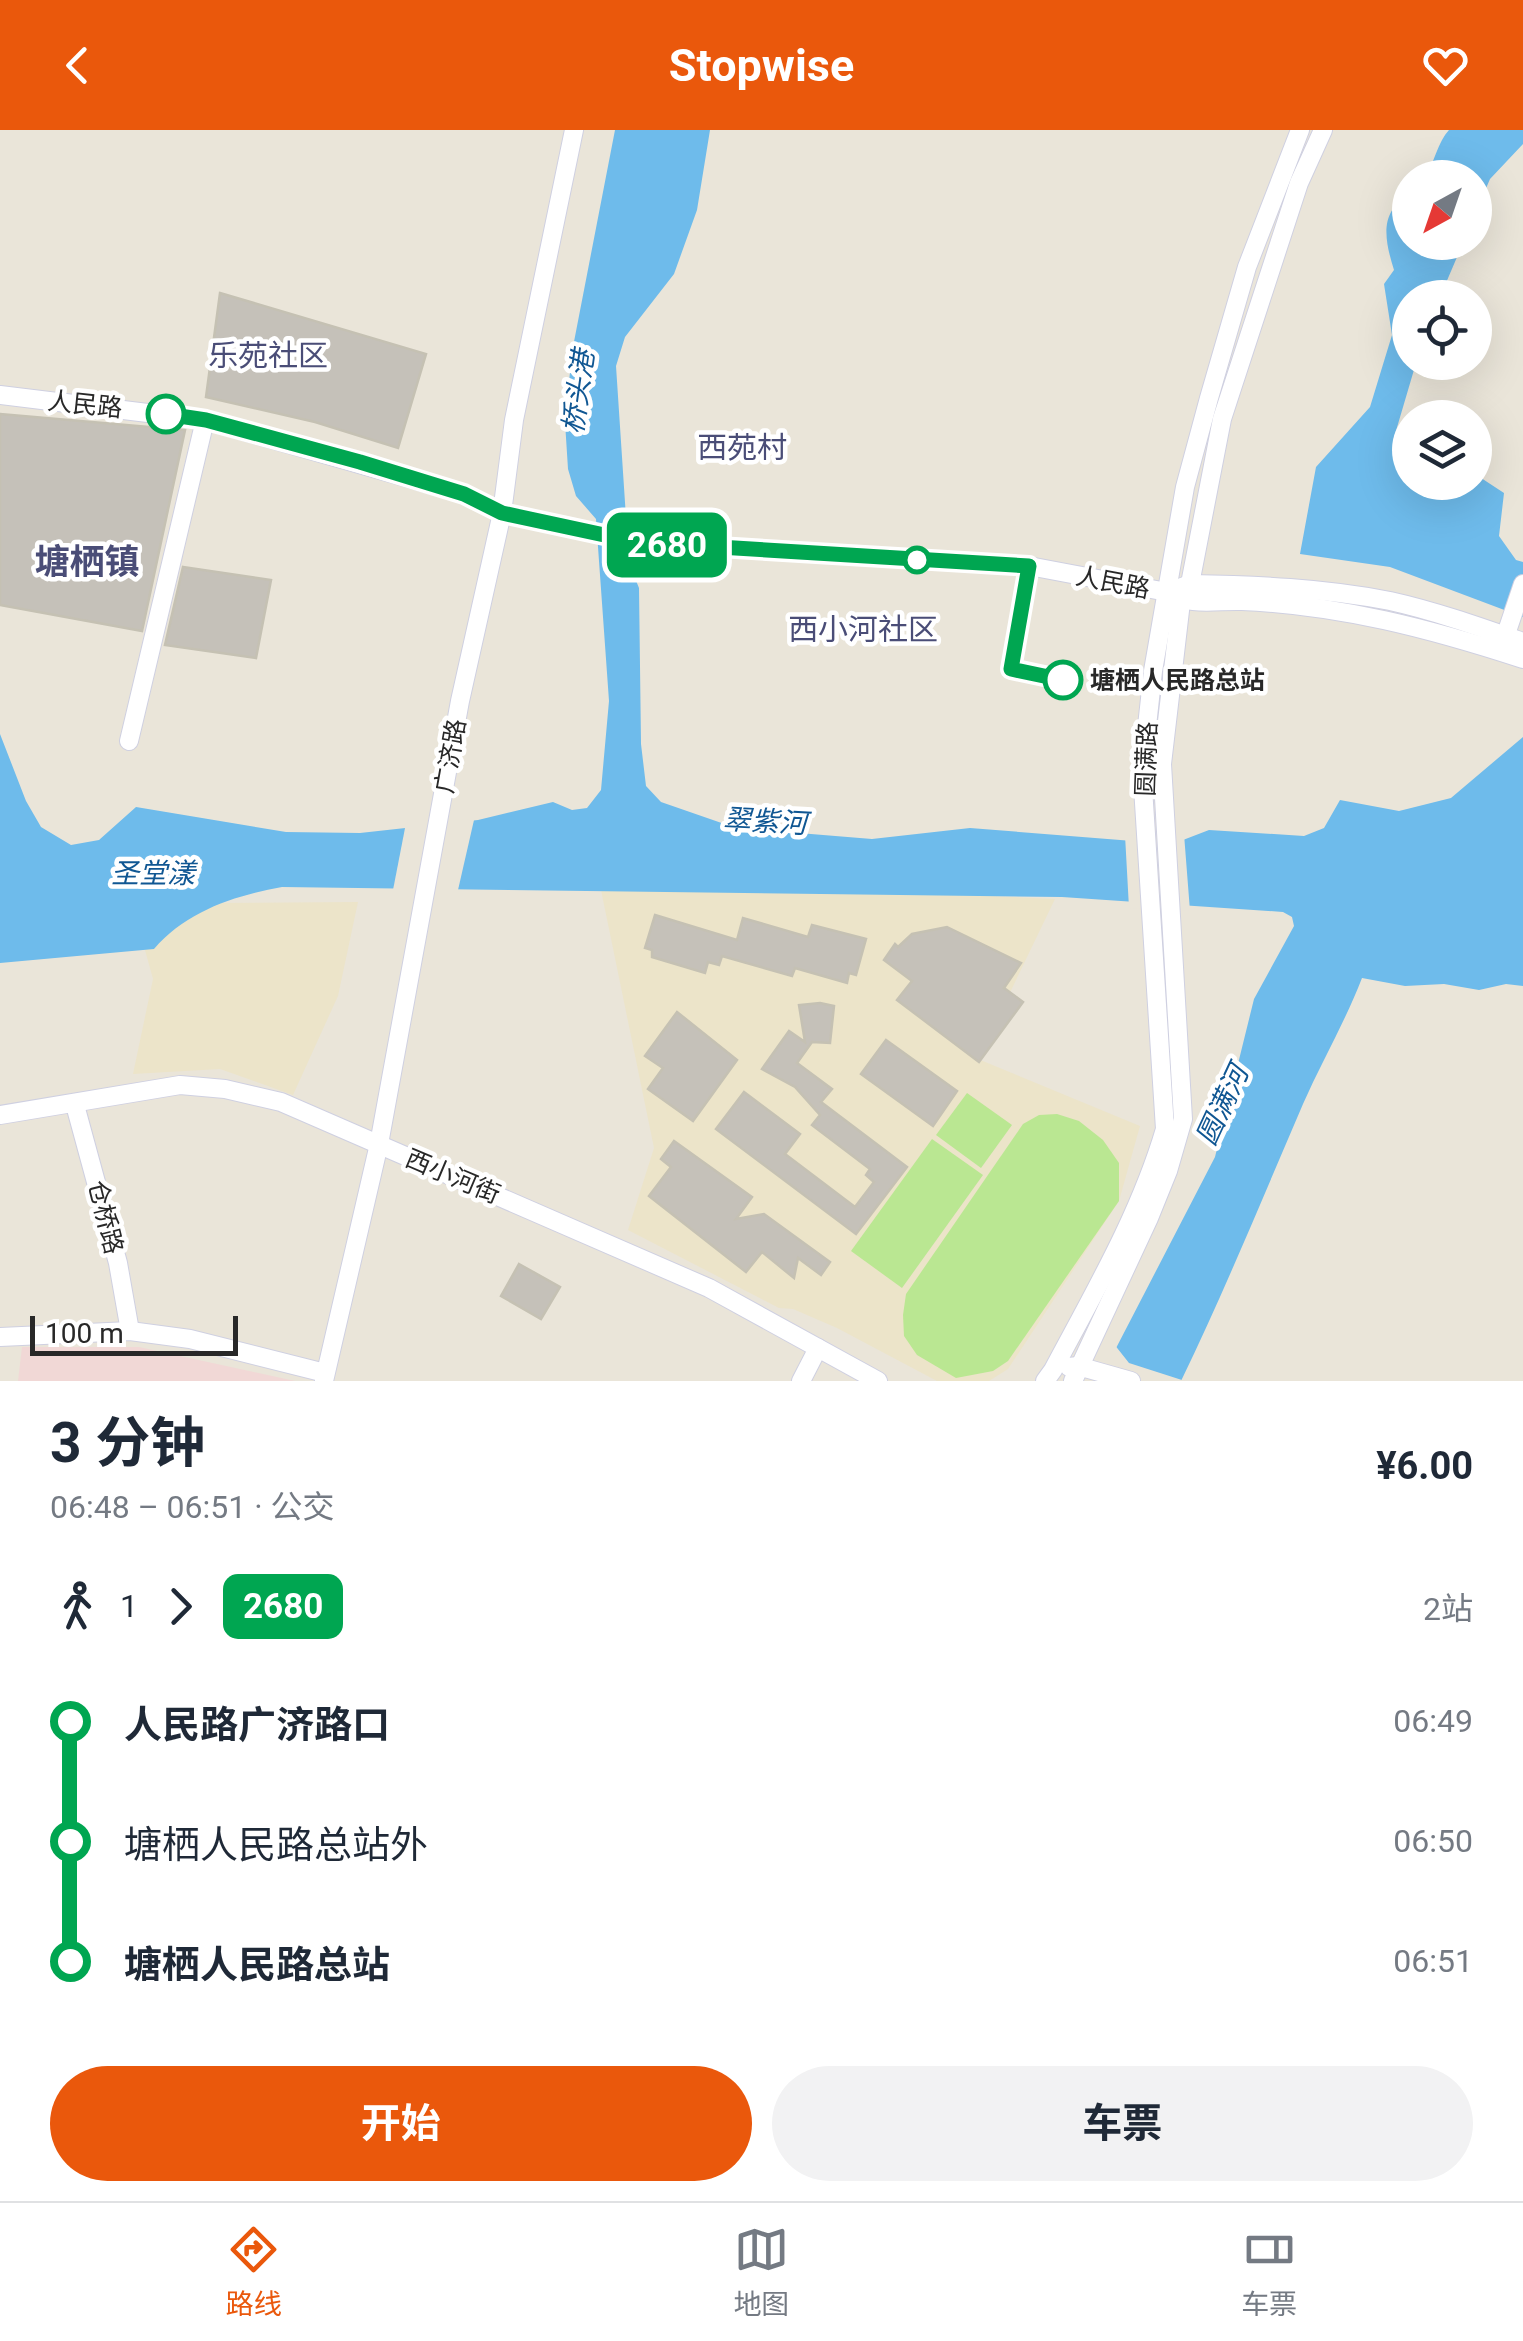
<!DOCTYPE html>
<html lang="zh">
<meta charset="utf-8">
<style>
:root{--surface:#fff;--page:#f2f2f3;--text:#1f2937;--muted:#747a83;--line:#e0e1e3;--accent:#ea580c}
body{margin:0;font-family:Roboto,"Noto Sans SC",sans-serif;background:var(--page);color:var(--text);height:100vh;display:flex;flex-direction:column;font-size:38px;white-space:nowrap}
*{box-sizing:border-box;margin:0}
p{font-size:32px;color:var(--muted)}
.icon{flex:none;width:55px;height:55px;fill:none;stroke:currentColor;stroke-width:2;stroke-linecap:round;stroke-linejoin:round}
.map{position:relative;height:1251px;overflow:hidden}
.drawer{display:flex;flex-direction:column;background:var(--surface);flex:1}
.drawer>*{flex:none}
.badge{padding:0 20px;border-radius:15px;font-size:35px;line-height:65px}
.needle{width:65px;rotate:220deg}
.tools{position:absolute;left:1392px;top:30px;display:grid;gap:20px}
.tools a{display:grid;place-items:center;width:100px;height:100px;border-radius:50%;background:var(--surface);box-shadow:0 10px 40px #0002;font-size:50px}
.scale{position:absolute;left:30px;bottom:25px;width:208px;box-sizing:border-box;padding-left:10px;border:5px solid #282828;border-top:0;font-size:28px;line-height:35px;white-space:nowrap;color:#282828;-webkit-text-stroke:8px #fff;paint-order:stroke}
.map>.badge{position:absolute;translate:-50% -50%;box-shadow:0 0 0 5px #fff}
.legs{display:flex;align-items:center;gap:15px;height:110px;padding:0 50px;font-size:32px}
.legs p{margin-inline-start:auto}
.overview{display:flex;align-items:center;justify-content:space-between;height:170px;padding:0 50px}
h1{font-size:55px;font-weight:700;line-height:75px}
.action{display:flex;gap:20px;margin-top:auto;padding:20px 50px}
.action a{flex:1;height:115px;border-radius:60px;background:var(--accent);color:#fff;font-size:40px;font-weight:700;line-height:115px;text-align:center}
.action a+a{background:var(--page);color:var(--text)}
ul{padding:0 50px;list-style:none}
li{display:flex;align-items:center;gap:35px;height:120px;font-size:38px}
li i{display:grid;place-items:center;width:15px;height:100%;margin:0 12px;background:currentColor}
li i::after{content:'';width:25px;height:25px;margin:-12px;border:8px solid;border-radius:50%;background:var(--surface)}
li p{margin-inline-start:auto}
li:first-child i{background:linear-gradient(#0000 50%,currentColor 0)}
li:last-child i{background:linear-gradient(currentColor 50%,#0000 0)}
header{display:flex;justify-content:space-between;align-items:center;height:130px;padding:0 50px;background:var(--accent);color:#fff;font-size:45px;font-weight:700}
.dock{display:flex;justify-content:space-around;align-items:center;height:140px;border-top:2px solid var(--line);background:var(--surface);font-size:28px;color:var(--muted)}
.dock a{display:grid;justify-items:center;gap:5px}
.dock .selected{color:var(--accent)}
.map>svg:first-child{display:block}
</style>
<header><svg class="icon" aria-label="back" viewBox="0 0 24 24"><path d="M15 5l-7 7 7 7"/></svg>Stopwise<svg class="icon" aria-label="heart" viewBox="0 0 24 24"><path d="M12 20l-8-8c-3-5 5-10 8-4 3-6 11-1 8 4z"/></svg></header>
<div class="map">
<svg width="1523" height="1251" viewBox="0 0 1523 1251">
<rect width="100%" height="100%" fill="#eae5d9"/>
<!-- education -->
<g fill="#ece4c9">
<polygon points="601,760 907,762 1055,769 978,929 1140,996 1119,1071 1008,1239 989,1251 937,1251 837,1198 793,1179 779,1178 628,1100 654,1018"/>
<polygon points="358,772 338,866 293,965 220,939 133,944 153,849 145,820 154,811 209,773"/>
</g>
<!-- medical -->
<polygon fill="#f1d8d6" points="22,1217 139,1217 295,1251 18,1251"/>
<!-- pitch -->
<g fill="#bae792">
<polygon points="967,963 1012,995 981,1038 936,1005"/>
<polygon points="1057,984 1079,991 1103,1010 1119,1033 1119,1071 1008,1231 993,1241 956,1248 917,1225 904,1206 903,1185 906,1164 1023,994 1039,985"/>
<polygon points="932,1009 983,1045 902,1158 851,1121"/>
</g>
<!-- water -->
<g fill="#6ebbeb">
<path d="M615,0h95l-13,80 -23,64 -49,63 -9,29 13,197 10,25 2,156 5,42 15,16 75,26 136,11 98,-11 188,15 25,-3 26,-10 95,6 20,-8 16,-28 59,11 52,-13 72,-61v249l-17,-2 -27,6 -35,-6 -39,2 -43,-8c-17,44 -40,83 -59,126 -40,93 -78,186 -122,277h-82l116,-224 39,-158 40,-73 -2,-9 -9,-5 -221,-15 -780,-10c-48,9 -95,24 -128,62l-154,14v-229l26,67 15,26 30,18 28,-5 37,-33 150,25 74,1 118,-13 75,-18 19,8 15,-2 14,-18 8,-89 -13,-182 -20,-23 -8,-27 -3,-47 7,-70z"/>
<path d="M1449,0h74v14l-33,35 -15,35v-36l-49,-1c8,-15 12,-35 23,-47z"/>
<path d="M1410,65v47l53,1 -23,54 -30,1v64l6,1 -23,78 17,7v34h65v-8l29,19 -5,43 17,24 7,2v55l-133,-50 -90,-13 16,-87 54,-60 22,-72 -8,-51 10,-14c-9,-29 -16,-59 16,-75z"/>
</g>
<!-- pier -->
<g fill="#eae5d9">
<polygon points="438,689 474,690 458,760 393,760 406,693"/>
<polygon points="1184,704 1190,781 1129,778 1125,705 1158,708"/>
<polygon points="1114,1214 1129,1233 1185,1251 1098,1251"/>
</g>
<!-- building -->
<g fill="#c5c1b9" stroke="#c5c1b3" stroke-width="2.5">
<polygon points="220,163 426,224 398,318 315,292 206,267"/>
<polygon points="0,284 185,300 142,501 0,475"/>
<polygon points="183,437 271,450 256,528 165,515"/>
<polygon points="655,785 737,810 743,788 808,807 812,795 866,809 856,845 849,843 847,853 795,838 792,846 722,826 719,835 708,832 705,843 652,827 652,820 645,818"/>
<polygon points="947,797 1021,833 1004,858 1023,872 979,932 897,870 912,851 884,830 895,814 898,817 912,804"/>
<polygon points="820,873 834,876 830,913 812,912 797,933 832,959 821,972 907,1037 856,1104 716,999 744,962 800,1004 785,1024 855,1077 874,1052 866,1045 870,1039 812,995 820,985 795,957 762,939 789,901 805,912 799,875"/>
<polygon points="677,882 737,930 693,991 648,959 663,938 645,926"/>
<polygon points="886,910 957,961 933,996 861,944"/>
<polygon points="674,1011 752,1067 736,1089 764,1084 830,1132 821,1145 798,1128 794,1148 762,1122 746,1142 649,1066 671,1037 661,1029"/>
<polygon points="519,1134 560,1157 541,1189 501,1166"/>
</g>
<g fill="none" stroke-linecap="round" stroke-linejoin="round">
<defs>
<g id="minor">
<path d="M0,265l205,25 259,74 38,19 135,29 392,24 138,26c23,15 49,8 75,9 98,4 189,28 281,58"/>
<path d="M1182,457l8,-3c66,1 134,4 200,17 45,10 90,26 133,41"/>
<polyline points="1502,516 1523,454"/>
<polyline points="129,611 205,290"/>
<polyline points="75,975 118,1133 130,1201"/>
<polyline points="0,985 180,955 225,959 281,972 709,1158 878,1251"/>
<polyline points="0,1207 130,1201 190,1209 325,1243"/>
<polyline points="1069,1237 1078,1236 1131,1251"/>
<polyline points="324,1251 379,1014 460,571 502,383 514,290 574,0"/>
<polyline points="801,1251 818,1218"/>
<path d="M1045,1251l8,-11c42,-79 87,-156 112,-241l-23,-357 11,-101 32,-184 24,-89 38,-131 53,-137"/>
<polyline points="1073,1251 1149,1088 1168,1041 1183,989 1162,634 1181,472 1190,454 1222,289 1299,53 1323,0"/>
</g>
</defs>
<!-- minor casing -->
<use href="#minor" stroke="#cfd0e1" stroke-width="20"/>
<!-- minor -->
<use href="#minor" stroke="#fff" stroke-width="18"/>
</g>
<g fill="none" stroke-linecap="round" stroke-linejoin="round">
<defs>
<polyline id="line-1" points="166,284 206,290 360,332 464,364 502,383 637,412 1029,436 1011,539 1063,550"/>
</defs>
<!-- line-1 casing -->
<use href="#line-1" stroke="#fff" stroke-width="22"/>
<!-- line-1 -->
<use href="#line-1" stroke="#00a651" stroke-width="15"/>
</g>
<!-- markers -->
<g fill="#fff" stroke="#00a651" stroke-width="5">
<circle cx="166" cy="284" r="18"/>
<circle cx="917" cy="430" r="12"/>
<circle cx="1063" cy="550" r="18"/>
</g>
<g text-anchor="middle" stroke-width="9" stroke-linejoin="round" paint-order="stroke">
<!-- street labels -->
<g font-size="25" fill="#282828" stroke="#fff">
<text transform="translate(85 274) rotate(6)" y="9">人民路</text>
<text transform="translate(1113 452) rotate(11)" y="9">人民路</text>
<text transform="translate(450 626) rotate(-80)" y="9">广济路</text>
<text transform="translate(1146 629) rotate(-88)" y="9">圆满路</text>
<text transform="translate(453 1046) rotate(23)" y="9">西小河街</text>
<text transform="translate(106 1087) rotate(76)" y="9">仓桥路</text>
</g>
<!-- stop labels -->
<g font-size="25" font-weight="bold" fill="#282828" stroke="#fff" text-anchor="start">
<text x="1090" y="559">塘栖人民路总站</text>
</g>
<!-- water labels -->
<g font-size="28" font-style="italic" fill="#105793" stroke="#fff">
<text transform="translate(578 262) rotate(-82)" y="10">桥头港</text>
<text transform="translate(765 691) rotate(3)" y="10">翠紫河</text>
<text x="153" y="753">圣堂漾</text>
<text transform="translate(1222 975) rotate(-65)" y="10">圆满河</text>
</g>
<!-- quarter labels -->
<g font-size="30" fill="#4a4d77" stroke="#fff">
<text x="268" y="236">乐苑社区</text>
<text x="742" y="328">西苑村</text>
<text x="863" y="510">西小河社区</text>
</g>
<!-- district labels -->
<g font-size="35" font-weight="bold" fill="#4a4d77" stroke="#fff">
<text x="87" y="444">塘栖镇</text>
</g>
</g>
</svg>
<div class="tools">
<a><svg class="needle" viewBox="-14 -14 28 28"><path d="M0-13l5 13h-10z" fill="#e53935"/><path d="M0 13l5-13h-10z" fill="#747a83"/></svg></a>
<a><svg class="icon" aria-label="locate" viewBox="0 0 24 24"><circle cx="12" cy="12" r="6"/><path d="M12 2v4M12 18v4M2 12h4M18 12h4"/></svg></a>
<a><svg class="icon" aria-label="layers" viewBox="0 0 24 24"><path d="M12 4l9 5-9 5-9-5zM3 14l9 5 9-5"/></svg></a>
</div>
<div class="scale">100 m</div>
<b class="badge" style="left:667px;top:415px;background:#00a651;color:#fff">2680</b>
</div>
<section class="drawer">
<div class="overview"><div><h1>3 分钟</h1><p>06:48 – 06:51 · 公交</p></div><b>¥6.00</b></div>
<div class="legs"><svg class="icon" aria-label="walk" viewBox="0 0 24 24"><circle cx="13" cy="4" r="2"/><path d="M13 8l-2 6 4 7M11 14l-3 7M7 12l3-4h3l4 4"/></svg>1<svg class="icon" aria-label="forward" viewBox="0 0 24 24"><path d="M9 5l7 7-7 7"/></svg><b class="badge" style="background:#00a651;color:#fff">2680</b><p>2站</p></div>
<ul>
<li><i style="color:#00a651"></i><b>人民路广济路口</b><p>06:49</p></li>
<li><i style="color:#00a651"></i><span>塘栖人民路总站外</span><p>06:50</p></li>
<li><i style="color:#00a651"></i><b>塘栖人民路总站</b><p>06:51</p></li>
</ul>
<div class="action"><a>开始</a><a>车票</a></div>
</section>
<nav class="dock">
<a class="selected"><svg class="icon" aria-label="directions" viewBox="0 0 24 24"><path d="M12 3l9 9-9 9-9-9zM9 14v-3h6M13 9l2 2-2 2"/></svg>路线</a>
<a><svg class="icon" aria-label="map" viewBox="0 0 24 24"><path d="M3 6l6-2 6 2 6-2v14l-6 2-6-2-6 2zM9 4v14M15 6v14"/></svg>地图</a>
<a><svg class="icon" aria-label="tickets" viewBox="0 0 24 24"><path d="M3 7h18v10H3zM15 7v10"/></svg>车票</a>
</nav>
